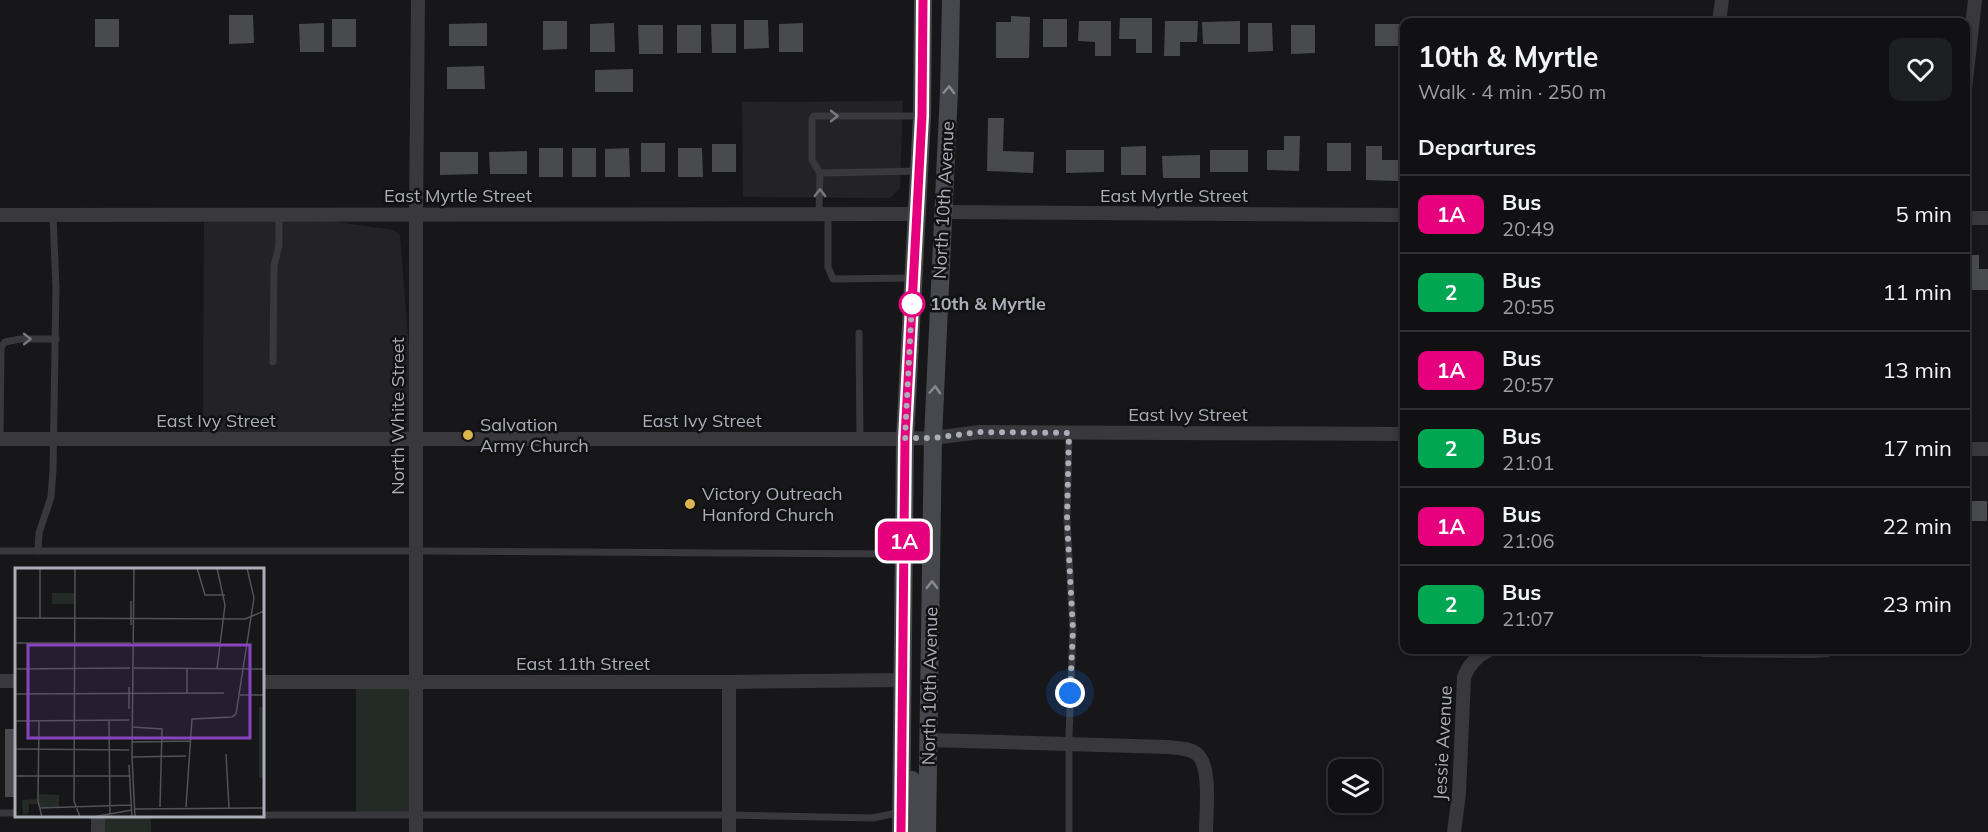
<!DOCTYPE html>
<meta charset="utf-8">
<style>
:root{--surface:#111113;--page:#1e1f21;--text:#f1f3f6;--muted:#9c9da0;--line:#303133}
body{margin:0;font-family:Mulish,sans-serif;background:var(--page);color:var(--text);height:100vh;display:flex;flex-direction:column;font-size:22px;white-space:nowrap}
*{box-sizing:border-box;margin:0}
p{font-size:20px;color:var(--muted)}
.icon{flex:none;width:33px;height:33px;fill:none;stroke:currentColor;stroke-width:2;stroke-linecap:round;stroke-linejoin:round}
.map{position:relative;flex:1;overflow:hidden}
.side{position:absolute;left:1400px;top:18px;width:570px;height:636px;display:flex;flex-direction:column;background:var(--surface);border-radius:12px;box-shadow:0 3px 9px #0003,0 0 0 2px var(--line)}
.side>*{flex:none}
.badge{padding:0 12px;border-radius:9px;font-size:21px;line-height:39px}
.buttons{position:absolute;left:1328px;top:759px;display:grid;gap:12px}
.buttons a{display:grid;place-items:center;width:54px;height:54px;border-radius:12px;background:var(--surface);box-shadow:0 3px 9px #0003,0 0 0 2px var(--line);font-size:30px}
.you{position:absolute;width:30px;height:30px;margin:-15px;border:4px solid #fff;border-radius:50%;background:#1a73e8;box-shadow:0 0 0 9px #1a73e833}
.map>.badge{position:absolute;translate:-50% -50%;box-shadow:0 0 0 3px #fff}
h2{padding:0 18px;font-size:22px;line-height:54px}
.round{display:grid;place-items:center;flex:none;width:63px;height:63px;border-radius:12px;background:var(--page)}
.headline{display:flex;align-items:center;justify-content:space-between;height:102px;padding:0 18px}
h1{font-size:28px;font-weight:700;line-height:45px}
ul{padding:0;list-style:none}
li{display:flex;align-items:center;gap:18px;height:78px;padding:0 18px;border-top:2px solid var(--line)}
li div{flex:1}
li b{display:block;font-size:22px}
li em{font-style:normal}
li .badge{min-width:66px;font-weight:700;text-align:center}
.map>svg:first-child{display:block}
</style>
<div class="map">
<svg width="1988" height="832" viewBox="0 0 1988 832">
<rect width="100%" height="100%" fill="#171719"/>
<!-- built -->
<g fill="#232326">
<polygon points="903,101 900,188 890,198 743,197 742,102"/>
<polygon points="204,214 279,214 394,230 400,235 416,439 203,439"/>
</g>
<!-- green -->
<g fill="#242a25">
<rect x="356" y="682" width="60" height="134"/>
<rect x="98" y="816" width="53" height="16"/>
</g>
<!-- building -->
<g fill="#494a4e">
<polygon points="229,15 253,15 254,43 229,44"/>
<polygon points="1011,16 1030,17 1029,58 996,58 996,22 1011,22"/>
<polygon points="1120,18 1152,18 1152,53 1136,53 1136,39 1119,39"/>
<rect x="95" y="19" width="24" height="28"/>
<rect x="332" y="19" width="24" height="28"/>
<rect x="1043" y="19" width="24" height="28"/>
<polygon points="744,20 768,20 769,48 744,49"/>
<rect x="1445" y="20" width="33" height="2"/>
<rect x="1532" y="20" width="25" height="2"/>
<rect x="1573" y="20" width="24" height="2"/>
<polygon points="543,21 567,21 567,49 543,50"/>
<polygon points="1079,21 1111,21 1111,56 1095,56 1095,42 1078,41"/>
<polygon points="1165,21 1198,21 1197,42 1180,42 1180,56 1164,56"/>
<polygon points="1240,21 1240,44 1203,44 1202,22"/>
<polygon points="324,23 324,52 300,52 299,24"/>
<polygon points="487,23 487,46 449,46 449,24"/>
<polygon points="614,23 615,52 590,52 590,24"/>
<polygon points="803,23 803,52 779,52 779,24"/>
<polygon points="1248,23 1272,23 1273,51 1248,52"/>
<polygon points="711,24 736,24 736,53 712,53"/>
<rect x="1375" y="24" width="29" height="22"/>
<polygon points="638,25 663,25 663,54 639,54"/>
<rect x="677" y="25" width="24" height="28"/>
<polygon points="1291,25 1315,25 1315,53 1291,54"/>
<polygon points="484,66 485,89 447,89 447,67"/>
<polygon points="633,69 633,92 595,92 595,70"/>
<polygon points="988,118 1004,118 1003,151 1034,152 1033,173 987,171"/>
<polygon points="1284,136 1300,136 1299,171 1267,170 1267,150 1284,150"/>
<rect x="641" y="143" width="24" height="29"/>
<rect x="1327" y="143" width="24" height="28"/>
<rect x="712" y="144" width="24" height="28"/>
<polygon points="1146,146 1146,175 1121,175 1121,147"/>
<polygon points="1366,146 1382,146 1382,160 1399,160 1399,181 1366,180"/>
<rect x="539" y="148" width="24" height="29"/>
<rect x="572" y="148" width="24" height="29"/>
<polygon points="629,148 630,177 605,177 605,149"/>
<polygon points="678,148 702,148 703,177 678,177"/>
<polygon points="1066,150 1104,150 1104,172 1066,173"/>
<rect x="1210" y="150" width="38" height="22"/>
<polygon points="527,151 527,174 490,174 489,152"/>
<polygon points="440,152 478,152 478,174 440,175"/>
<polygon points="1200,155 1200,178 1163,178 1162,156"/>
<polygon points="1965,255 1979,255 1979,269 1988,269 1988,290 1965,290"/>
<rect x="1965" y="373" width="7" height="20"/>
<polygon points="1965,487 1970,487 1970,501 1987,501 1987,521 1965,521"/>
<rect x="5" y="729" width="11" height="68"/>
</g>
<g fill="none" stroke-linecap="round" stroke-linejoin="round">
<!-- lane -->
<g stroke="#39393d" stroke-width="7">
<polyline points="820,173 919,171"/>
<polyline points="819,213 820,173 812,160 812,119 814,116 921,116"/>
<polyline points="828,214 828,267 833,279 911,278"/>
<polyline points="859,333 860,439"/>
<polyline points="273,362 274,266 279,245 279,214"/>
<polyline points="1069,433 1067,520 1073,630 1069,735 1069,832"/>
<polyline points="0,439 1,347 5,342 20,339 56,339"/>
<polyline points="0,551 416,551 903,554"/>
<polyline points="38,551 39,533 51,497 53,470 56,288 53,215"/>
<polyline points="0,813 16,813"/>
<polyline points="262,815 729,815 873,818 901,812"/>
</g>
<!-- street -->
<g stroke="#39393d" stroke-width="14">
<polyline points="1719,22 1722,0"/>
<polyline points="1965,89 1975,0"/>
<polyline points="944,212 1404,215"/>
<polyline points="0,215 917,214"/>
<polyline points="1965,218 1988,218"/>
<polyline points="0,439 896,439 933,438 980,432 1404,434"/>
<polyline points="1965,449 1988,449"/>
<polyline points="1704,650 1813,651 1827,650"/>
<polyline points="0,681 16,681"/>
<polyline points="262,682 729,682 903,680"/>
<polyline points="729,682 729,832"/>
<path d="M930,740l238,7c10,1 24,1 31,9 12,14 7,58 7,76"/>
<polyline points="98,832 98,816"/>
<polyline points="416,832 416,214 418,0"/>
<path d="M1454,832l5,-38 5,-117c5,-13 13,-21 25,-27"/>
</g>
<!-- secondary -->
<g stroke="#47484d" stroke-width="18">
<polyline points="912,780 914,832"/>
<polyline points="901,832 905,438 922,116 923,0"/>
<polyline points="927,832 933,438 949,91 951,0"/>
</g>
</g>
<!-- one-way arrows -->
<defs><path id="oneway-chevron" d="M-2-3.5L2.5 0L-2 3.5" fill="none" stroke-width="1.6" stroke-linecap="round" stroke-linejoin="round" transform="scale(1.5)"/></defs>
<g stroke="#888a92">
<use href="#oneway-chevron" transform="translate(949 90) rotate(-88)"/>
<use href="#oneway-chevron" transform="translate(935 390) rotate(-87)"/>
<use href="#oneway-chevron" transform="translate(932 585) rotate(-89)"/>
</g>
<g stroke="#787980">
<use href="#oneway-chevron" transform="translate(834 116)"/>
<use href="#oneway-chevron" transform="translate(820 193) rotate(-89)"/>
<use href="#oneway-chevron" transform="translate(27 339) rotate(-1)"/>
</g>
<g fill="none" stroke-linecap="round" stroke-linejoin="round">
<defs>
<polyline id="line" points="901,832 905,438 922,116 923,0"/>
</defs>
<!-- line casing -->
<use href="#line" stroke="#fff" stroke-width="14"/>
<!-- line -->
<use href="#line" stroke="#e6007e" stroke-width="9"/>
<!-- walk -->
<polyline stroke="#abaeb7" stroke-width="6" stroke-dasharray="0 10.8" points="912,304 912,301 905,438 933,438 980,432 1069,433 1067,520 1073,630 1070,693"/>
</g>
<!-- markers -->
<circle fill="#fff" stroke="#e6007e" stroke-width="3" cx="912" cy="304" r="12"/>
<g fill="#dcb64c" stroke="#121214" stroke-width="2">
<circle cx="468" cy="435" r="6"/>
<circle cx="690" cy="504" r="6"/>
</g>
<g text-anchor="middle" stroke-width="5" stroke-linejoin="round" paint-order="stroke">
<!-- street labels -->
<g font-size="18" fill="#abaeb7" stroke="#121214">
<text x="458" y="202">East Myrtle Street</text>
<text x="1174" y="202">East Myrtle Street</text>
<text transform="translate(944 200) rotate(-87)" y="6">North 10th Avenue</text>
<text x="1188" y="421">East Ivy Street</text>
<text transform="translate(398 416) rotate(-90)" y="6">North White Street</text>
<text x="216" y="427">East Ivy Street</text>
<text x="702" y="427">East Ivy Street</text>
<text x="583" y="670">East 11th Street</text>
<text transform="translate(930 686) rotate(-89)" y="6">North 10th Avenue</text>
<text transform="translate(1443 743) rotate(-87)" y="6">Jessie Avenue</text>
</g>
<!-- stop labels -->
<g font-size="18" font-weight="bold" fill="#abaeb7" stroke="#121214" text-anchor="start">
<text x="930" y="310">10th &amp; Myrtle</text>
</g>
<!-- poi labels -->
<g font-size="18" fill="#abaeb7" stroke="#121214" text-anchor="start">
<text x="480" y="431">Salvation<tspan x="480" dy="21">Army Church</tspan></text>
<text x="702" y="500">Victory Outreach<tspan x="702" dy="21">Hanford Church</tspan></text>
</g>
</g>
<!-- overview -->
<g transform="translate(15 568)">
<rect width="249" height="249" fill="#171719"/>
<path d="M37,25h23v11h-23zM244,139h5v70l-5,1zM24,226l20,1v12l-19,1 -2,-4h-9v9l-6,2 -1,-15 16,-1z" fill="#242a25"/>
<path fill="none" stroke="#525358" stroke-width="1.5" d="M60,0l-1,233 6,16M119,0l-2,189 3,60M182,0l8,27h20M202,0l8,37 -8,64M116,33v24M0,50l230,1 19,-8M25,50v-50M0,75h116M119,75h87M119,100l130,1M0,101l115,-1M172,101v24M0,126l209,-1M225,127h24M114,141v-22M0,153l114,-1M24,153l-1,80 4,16M94,153l1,93M117,159l30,2 -2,78M117,174l58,-1M0,181l114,1M211,186l3,54M117,189l54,-1M114,197l3,52M0,208h114M171,239l6,-88 40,-2 4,-3 18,-116 -7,-30M25,240l91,-3M120,241l129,-1M78,249l39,-7"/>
<path fill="#8546bd" fill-opacity="0.15" stroke="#8546bd" stroke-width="3" d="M13,77h222v93h-222z"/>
<rect width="249" height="249" fill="none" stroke="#abaeb7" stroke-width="3"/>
</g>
</svg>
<div class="buttons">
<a><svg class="icon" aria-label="layers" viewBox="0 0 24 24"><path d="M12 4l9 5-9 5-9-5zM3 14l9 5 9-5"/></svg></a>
</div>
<div class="you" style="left:1070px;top:693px"></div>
<b class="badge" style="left:904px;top:541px;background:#e6007e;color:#fff">1A</b>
<section class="side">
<div class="headline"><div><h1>10th &amp; Myrtle</h1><p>Walk · 4 min · 250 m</p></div><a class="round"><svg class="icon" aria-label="heart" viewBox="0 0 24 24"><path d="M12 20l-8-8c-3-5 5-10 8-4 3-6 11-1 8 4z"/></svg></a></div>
<h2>Departures</h2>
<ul>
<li><span class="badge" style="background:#e6007e;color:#fff">1A</span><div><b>Bus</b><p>20:49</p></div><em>5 min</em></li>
<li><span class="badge" style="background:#00a651;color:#fff">2</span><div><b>Bus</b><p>20:55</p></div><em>11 min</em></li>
<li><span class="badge" style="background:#e6007e;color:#fff">1A</span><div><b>Bus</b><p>20:57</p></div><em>13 min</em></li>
<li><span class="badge" style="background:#00a651;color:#fff">2</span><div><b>Bus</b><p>21:01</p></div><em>17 min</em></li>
<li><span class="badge" style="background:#e6007e;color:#fff">1A</span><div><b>Bus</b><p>21:06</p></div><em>22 min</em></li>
<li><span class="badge" style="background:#00a651;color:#fff">2</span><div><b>Bus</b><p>21:07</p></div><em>23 min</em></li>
</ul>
</section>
</div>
